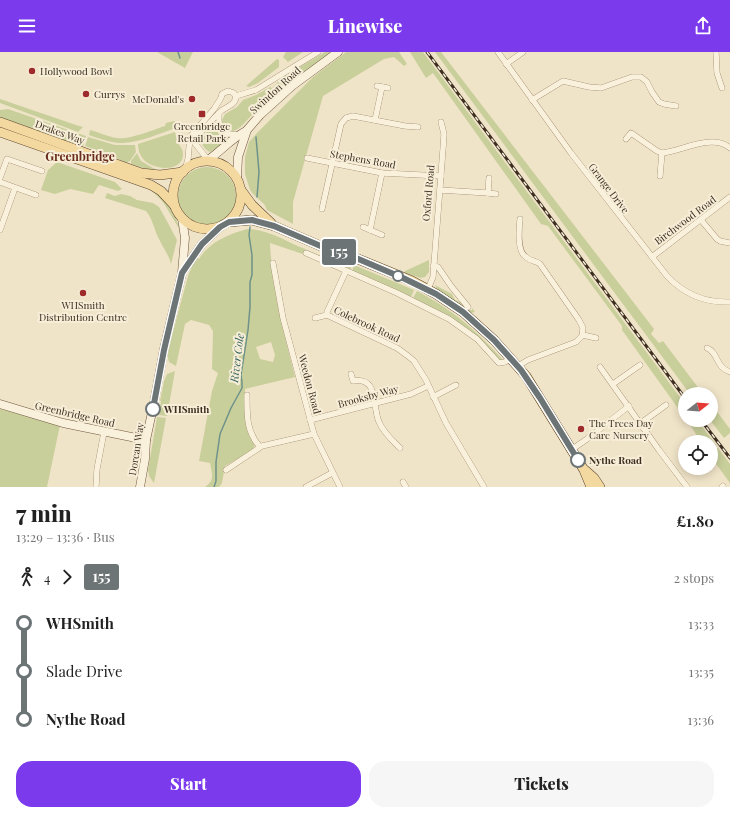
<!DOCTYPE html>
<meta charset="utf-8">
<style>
:root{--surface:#fff;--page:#f6f6f6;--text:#222;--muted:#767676;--accent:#7c3aed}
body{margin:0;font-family:"Playfair Display",serif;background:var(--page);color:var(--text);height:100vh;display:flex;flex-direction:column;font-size:15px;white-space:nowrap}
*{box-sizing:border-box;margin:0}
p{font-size:13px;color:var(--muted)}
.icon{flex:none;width:22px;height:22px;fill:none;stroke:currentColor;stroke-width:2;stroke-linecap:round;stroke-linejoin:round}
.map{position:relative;height:435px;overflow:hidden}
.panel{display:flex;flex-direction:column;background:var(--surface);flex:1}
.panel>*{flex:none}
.badge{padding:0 8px;border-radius:3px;font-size:14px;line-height:26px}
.needle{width:26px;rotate:73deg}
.tools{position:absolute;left:678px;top:335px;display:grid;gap:8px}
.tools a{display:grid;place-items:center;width:40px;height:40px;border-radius:50%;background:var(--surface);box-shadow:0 2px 10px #0003;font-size:20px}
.map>.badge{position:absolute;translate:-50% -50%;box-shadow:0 0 0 2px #fff}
.legs{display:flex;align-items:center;gap:6px;height:44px;padding:0 16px;font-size:13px}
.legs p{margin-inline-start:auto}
.overview{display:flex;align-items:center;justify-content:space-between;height:68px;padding:0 16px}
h1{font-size:22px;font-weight:800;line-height:30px}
.primary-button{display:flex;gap:8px;margin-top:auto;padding:8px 16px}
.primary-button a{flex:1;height:46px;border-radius:16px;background:var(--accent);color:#fff;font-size:16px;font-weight:800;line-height:46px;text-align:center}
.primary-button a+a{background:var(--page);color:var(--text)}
ul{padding:0 16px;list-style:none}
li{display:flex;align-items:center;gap:14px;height:48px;font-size:15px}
li i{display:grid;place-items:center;width:6px;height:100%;margin:0 5px;background:currentColor}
li i::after{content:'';width:10px;height:10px;margin:-5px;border:3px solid;border-radius:50%;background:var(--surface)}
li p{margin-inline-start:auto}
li:first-child i{background:linear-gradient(#0000 50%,currentColor 0)}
li:last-child i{background:linear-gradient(currentColor 50%,#0000 0)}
header{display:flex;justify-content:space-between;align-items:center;height:52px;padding:0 16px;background:var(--accent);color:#fff;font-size:18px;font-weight:800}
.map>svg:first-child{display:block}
</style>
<header><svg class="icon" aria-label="menu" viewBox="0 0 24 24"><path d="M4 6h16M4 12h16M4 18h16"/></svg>Linewise<svg class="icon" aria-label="share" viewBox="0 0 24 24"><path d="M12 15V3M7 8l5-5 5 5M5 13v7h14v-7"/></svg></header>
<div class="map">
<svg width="730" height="435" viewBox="0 0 730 435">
<rect width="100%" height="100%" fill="#f0e4c8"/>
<!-- green -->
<g fill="#c9cf9b" fill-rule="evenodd">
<polygon points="157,0 193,0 185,16"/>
<polygon points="286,0 303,0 288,10 283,5"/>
<path d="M325,0h8c-27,19 -54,39 -79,61 -8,7 -13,17 -24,19l-8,-4v-8l3,-6 12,-7 6,-7 13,-5 14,-8 2,1 12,-12z"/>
<polygon points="346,0 399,0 407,12 404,14 394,5 384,7 323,44 293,150 293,172 267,158 264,152 253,142 250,138 245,122 245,105 249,90 257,81 313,25"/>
<polygon points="410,0 423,0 685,352 685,366 622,278 622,274 548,174 541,172 433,21 426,26"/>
<polygon points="435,0 441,0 654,277 651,282 659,291 663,289 703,342 690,342"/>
<polygon points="277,7 279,8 279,15 258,31 249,35 246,34"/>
<polygon points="0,47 76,73 83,75 78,80 0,51"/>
<polygon points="8,57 86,84 83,95 95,100 0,67 0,58"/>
<path d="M174,69l3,1 2,5c-19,6 -41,17 -60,16 -11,-1 -21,-5 -30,-8l1,-5c9,2 18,7 27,8 13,2 35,-8 48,-12l1,-3z"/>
<path d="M214,73l2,5 9,12 -15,10c-15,-8 -5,-20 4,-27z"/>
<path d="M175,80c1,3 1,6 2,9 2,5 6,7 6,14 -1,19 -35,15 -42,1 -2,-3 -3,-8 -3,-12z"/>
<polygon points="88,85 115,93 135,93 136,100 130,109 126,111 111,103 85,94"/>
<polygon points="137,101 141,109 155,117 154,118 146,117 131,112 131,109"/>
<polygon points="57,110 115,130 122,137 118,139 99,133 93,142 70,137 55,142 41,138 48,118"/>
<circle cx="207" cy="144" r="29"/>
<path d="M153,139c13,8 23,24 27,39l-17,-28 -10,-10z"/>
<path d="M107,141l8,3 6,-2 9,2 7,4 16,3 6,4 9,16 9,17 -6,24c-2,-9 -8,-16 -12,-25 -5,-9 -6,-20 -13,-28l-41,-13z"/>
<path d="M247,177c21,0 40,13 58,20 15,7 31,13 47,16l-2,5 -80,-27c2,46 14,90 25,134l-50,12c0,19 -2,39 10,55l-2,6 -28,16 -3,17 -3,4h-14c10,-7 7,-13 5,-24l-11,-2 13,-70 6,-18 -6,-4 1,-38 -4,-6 -18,-5 -6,4 -9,42 -7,-4 -2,-8 21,-78 8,-19 3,2c10,-17 30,-25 48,-30zM271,290l4,13 -2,7 -13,-3 -4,-12z"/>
<polygon points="429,208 429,220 425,225 421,226 404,221 405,219"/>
<polygon points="354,213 414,238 411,245 352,219"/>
<polygon points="435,233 452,242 455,248 460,250 469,258 472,258 472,256 475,260 470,261 437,238"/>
<path d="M417,239c36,19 59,39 87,70h-4l-28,-29 -11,-8 -48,-26z"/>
<polygon points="175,319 167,364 159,363 161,349 160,349 164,329 167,322"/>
<polygon points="711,352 730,377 730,381 724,386 710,368"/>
<polygon points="0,357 60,373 47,435 0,435"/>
<polygon points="157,365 166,366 154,431 149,424 148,418"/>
<polygon points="687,368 697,368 716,393 711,396 711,390 701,390"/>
<polygon points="718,396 730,412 730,431 711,405 711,400"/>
</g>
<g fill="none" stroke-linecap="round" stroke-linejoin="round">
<!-- stream -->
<g stroke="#6f938a" stroke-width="1.5">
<polyline points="178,0 180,6"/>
<polyline points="256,85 259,120 257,145"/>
<polyline points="214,435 216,429 216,410 220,382 231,356 242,336 242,330 241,323 248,278 250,255 250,230 252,223 252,203 249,183 250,175"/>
</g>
<defs>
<g id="street">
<path d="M498,0l73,101 96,123c17,18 39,27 63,26"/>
<polyline points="716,0 717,21 722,36"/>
<polyline points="506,12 523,0"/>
<polyline points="377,34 388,36"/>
<polyline points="236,44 256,38 318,0"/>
<polyline points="532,48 563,29 589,35 601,36 632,25 641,25 647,30 652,40 659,50 664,52 676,54"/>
<path d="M219,61c-1,19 2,21 20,22"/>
<polyline points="375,68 382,35"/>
<polyline points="190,85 208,108"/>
<path d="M626,87l5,-6 26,18 5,2c20,-2 50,-20 68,-5"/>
<polyline points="307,106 382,121 441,124"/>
<path d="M185,118l3,-11 2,-22 24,-28 7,-11 1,-4 6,-3 6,2 2,5c-2,8 -11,9 -16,14 -10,9 -17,22 -30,25"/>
<polyline points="660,124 662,101"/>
<polyline points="0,126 7,107 42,119"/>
<polyline points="0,130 36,143"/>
<polyline points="440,138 488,141 489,126"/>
<polyline points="488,141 496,142"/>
<polyline points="322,157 341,72 346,66 353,64 405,74 418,75"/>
<polyline points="701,168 717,187 720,189 730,191"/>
<polyline points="363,175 382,183"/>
<polyline points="0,178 15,136"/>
<polyline points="370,178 382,121"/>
<polyline points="306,201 397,241 449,267 477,287 499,311 505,310 511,306"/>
<polyline points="652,205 730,145"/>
<polyline points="273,211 283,266 314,382 340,435"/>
<polyline points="433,214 438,215 451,234 468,255"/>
<polyline points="428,237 433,225 443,97 444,82 441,70"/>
<polyline points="327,263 327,260 346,219"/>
<polyline points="315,266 327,263 397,296 408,304 414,309 426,328 446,371 484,435"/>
<polyline points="583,283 596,286"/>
<path d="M707,296c12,5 8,19 23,24"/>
<path d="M518,314l10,-6 48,-18 6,-6 1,-8 -4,-8 -39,-56c-4,-3 -10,-3 -14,-7 -9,-5 -7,-29 -6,-38"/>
<polyline points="600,315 659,398 687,435"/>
<path d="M351,322l2,7c26,-5 19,25 26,41 4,10 13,18 21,26"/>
<polyline points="613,332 640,313"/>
<path d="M247,343c0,20 -1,36 13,52"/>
<polyline points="433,345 456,333"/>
<polyline points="310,368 411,342 428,334"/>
<polyline points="641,371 666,353"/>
<polyline points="571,398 587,387 629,354"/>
<polyline points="226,418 262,394 314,382"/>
<polyline points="403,430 406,435"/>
<polyline points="96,435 97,417 104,380"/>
<polyline points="306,435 332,421"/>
<polyline points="722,435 723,434"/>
</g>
<g id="secondary">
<path d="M208,108c13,-9 24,-22 38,-29"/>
<polyline points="237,126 238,105 247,78 260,63 292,34 338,0"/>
<polyline points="184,218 202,192 220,175"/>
<polyline points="0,352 63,371 146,388"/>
<polyline points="140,435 145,407 146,388 154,351 164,297 182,221 185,186 182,166"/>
</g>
<g id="primary">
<polyline points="0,70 141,121 160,123 183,120"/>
<polyline points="0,80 151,133 161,139 174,153"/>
<circle cx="207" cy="143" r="34"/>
<polyline points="241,138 252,153 271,171"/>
<polyline points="229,170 252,168 274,174 323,195 358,207 412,229 436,242 463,260 494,288 526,324 584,418 591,435"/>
<polyline points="585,418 594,426 600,435"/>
</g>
</defs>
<!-- street casing -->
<use href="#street" stroke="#8d765c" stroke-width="6"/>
<!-- secondary casing -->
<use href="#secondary" stroke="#6f573f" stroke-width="9"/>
<!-- primary casing -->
<use href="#primary" stroke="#5b4430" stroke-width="10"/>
<!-- street -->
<use href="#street" stroke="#faf1dc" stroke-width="5.5"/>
<!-- secondary -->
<use href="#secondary" stroke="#faf1dc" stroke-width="8"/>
<!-- primary -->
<use href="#primary" stroke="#f3d9a0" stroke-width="9"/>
<defs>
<g id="rail">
<polyline points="427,0 685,346"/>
<polyline points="701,368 730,406"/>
</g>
</defs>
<!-- rail casing -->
<use href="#rail" stroke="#3d2e20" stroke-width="3"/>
<!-- rail -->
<use href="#rail" stroke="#f7eed8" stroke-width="1.5" stroke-dasharray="4.5" stroke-linecap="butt"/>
</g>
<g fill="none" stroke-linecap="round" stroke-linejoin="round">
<defs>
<polyline id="line-1" points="153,357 164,298 182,221 202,192 220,175 229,170 252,168 274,174 323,195 356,206 403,226 436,242 463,260 494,288 521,318 540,346 578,408"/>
</defs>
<!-- line-1 casing -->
<use href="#line-1" stroke="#fff" stroke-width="9"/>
<!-- line-1 -->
<use href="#line-1" stroke="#6c7476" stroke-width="6"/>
</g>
<!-- markers -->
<g fill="#9e2a2b" stroke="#f7eed8" stroke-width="1.5">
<circle cx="32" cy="19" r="4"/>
<circle cx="86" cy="42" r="4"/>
<circle cx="192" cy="47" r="4"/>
<rect x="198" y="58" width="8" height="8" rx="2"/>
<circle cx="83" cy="241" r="4"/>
<circle cx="581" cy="377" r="4"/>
</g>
<g fill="#fff" stroke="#6c7476" stroke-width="2">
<circle cx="398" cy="224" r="5"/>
<circle cx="153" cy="357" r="7"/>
<circle cx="578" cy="408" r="7"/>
</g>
<g text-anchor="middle" stroke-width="4" stroke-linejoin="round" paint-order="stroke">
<!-- poi labels -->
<g font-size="10" fill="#3d2e20" stroke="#f7eed8" text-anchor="start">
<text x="40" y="23">Hollywood Bowl</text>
<text x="94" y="46">Currys</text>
<text x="184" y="51" text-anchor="end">McDonald's</text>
<text x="202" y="78" text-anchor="middle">Greenbridge<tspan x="202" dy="12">Retail Park</tspan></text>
<text x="83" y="257" text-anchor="middle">WHSmith<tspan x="83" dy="12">Distribution Centre</tspan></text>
<text x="589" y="375">The Trees Day<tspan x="589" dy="12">Care Nursery</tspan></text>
</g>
<!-- street labels -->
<g font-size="10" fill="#3d2e20" stroke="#f7eed8">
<text transform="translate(275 38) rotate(-42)" y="4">Swindon Road</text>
<text transform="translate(60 80) rotate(20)" y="4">Drakes Way</text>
<text transform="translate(363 107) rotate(10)" y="4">Stephens Road</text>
<text transform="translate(609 136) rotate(53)" y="4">Grange Drive</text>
<text transform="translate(428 141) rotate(-85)" y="4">Oxford Road</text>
<text transform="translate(685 168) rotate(-37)" y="4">Birchwood Road</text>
<text transform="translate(367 272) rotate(25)" y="4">Colebrook Road</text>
<text transform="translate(310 332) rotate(75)" y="4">Weedon Road</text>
<text transform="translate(368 344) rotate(-15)" y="4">Brooksby Way</text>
<text transform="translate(75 362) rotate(13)" y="4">Greenbridge Road</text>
<text transform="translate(136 397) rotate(-81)" y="4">Dorcan Way</text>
</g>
<!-- stop labels -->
<g font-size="10" font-weight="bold" fill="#3d2e20" stroke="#f7eed8" text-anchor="start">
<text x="164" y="361">WHSmith</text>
<text x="589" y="412">Nythe Road</text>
</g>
<!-- water labels -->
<g font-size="11" font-style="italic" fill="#2f5d5a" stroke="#f7eed8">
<text transform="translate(237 306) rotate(-83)" y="4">River Cole</text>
</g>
<!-- quarter labels -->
<g font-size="12" font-weight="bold" fill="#6b2e1e" stroke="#f7eed8">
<text x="80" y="109">Greenbridge</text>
</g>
</g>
</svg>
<div class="tools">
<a><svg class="needle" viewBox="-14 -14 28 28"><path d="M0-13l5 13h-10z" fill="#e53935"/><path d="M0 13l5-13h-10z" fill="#767676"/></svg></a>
<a><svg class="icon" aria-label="locate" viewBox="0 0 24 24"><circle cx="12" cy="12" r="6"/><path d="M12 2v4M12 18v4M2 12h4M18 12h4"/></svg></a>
</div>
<b class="badge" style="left:339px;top:200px;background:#6c7476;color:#fff">155</b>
</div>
<section class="panel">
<div class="overview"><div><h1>7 min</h1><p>13:29 – 13:36 · Bus</p></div><b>£1.80</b></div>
<div class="legs"><svg class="icon" aria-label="walk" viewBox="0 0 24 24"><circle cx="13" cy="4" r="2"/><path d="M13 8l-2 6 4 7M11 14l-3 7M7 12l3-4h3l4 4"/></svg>4<svg class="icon" aria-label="forward" viewBox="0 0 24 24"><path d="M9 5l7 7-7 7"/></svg><b class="badge" style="background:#6c7476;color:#fff">155</b><p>2 stops</p></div>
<ul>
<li><i style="color:#6c7476"></i><b>WHSmith</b><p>13:33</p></li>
<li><i style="color:#6c7476"></i><span>Slade Drive</span><p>13:35</p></li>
<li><i style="color:#6c7476"></i><b>Nythe Road</b><p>13:36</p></li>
</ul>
<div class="primary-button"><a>Start</a><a>Tickets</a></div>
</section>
